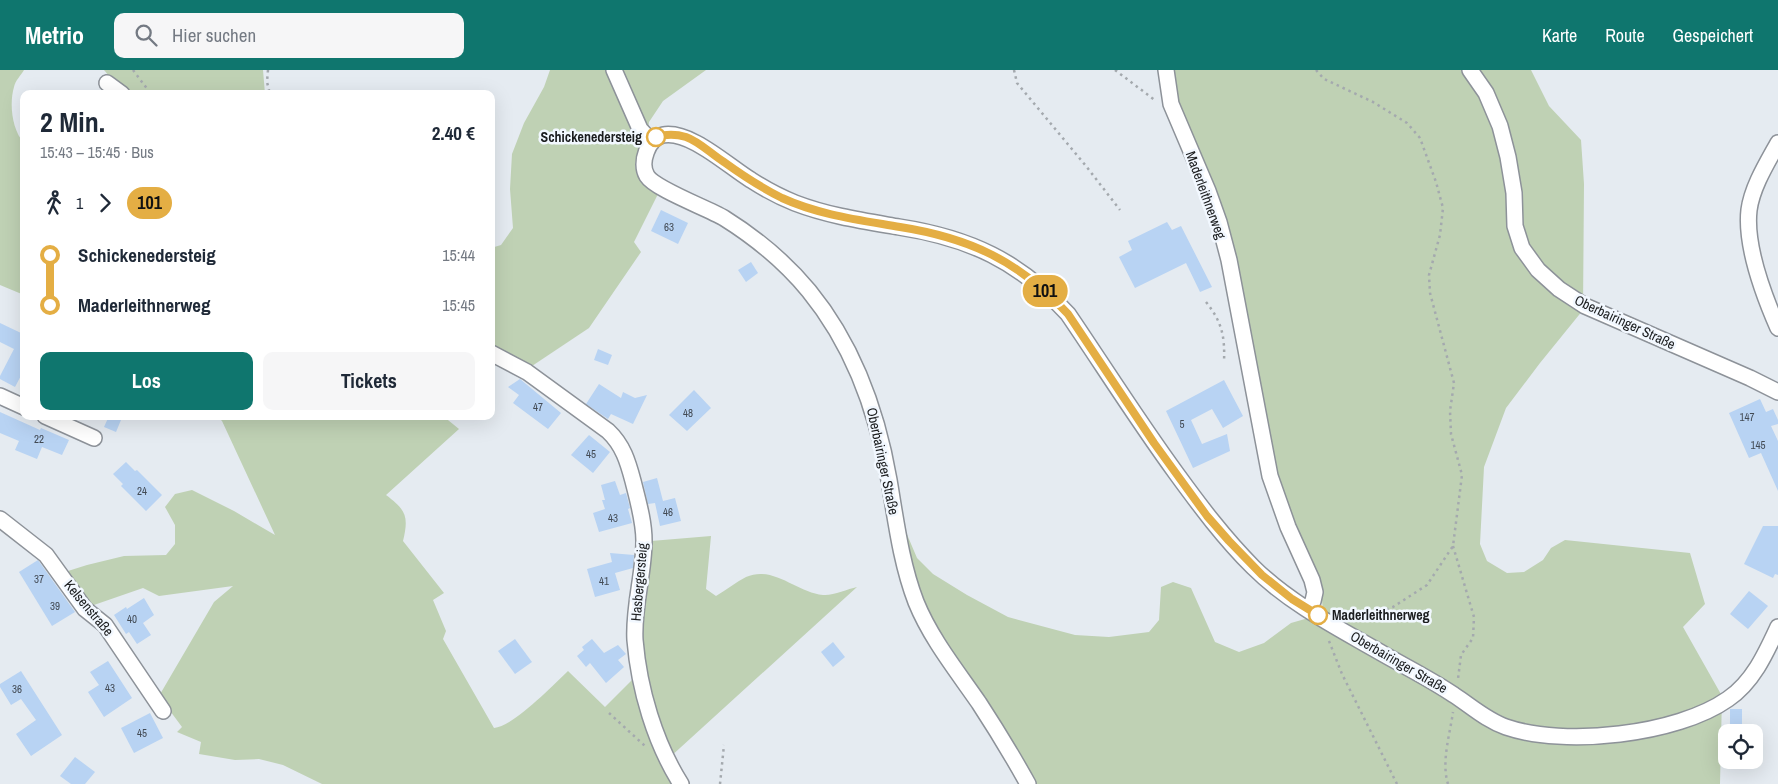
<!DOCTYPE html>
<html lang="de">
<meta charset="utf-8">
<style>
:root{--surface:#fff;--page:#f6f6f7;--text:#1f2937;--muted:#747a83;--accent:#0f766e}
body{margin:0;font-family:"Archivo Narrow",sans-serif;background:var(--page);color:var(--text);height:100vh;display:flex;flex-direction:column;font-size:19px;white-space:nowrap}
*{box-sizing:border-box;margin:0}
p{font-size:16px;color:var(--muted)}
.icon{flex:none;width:28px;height:28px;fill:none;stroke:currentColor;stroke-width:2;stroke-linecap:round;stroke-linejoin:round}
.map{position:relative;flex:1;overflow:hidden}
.side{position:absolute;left:20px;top:20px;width:475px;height:330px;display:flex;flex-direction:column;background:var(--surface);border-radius:10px;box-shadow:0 5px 20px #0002}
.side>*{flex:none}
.badge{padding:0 10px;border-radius:16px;font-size:18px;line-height:32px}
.buttons{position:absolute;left:1718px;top:654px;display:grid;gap:10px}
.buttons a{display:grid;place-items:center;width:45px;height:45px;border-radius:10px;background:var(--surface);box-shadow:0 5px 20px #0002;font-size:25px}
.map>.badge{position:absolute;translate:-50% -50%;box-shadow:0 0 0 2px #fff}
.legs{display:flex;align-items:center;gap:8px;height:55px;padding:0 20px;font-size:16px}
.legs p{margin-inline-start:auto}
.head{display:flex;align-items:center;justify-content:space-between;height:85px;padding:0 20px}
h1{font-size:28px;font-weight:700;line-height:38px}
.primary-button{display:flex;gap:10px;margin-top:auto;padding:10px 20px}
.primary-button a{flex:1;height:58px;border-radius:10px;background:var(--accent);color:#fff;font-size:20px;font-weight:700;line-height:58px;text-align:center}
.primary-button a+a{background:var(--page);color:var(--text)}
ul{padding:0 20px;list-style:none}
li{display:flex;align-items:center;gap:18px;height:50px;font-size:19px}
li i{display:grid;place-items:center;width:8px;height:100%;margin:0 6px;background:currentColor}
li i::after{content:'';width:12px;height:12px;margin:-6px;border:4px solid;border-radius:50%;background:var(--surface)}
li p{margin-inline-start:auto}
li:first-child i{background:linear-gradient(#0000 50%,currentColor 0)}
li:last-child i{background:linear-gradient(currentColor 50%,#0000 0)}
header{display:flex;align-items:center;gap:30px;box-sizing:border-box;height:70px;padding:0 25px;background:var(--accent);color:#fff}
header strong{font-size:24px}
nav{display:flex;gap:28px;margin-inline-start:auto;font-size:18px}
.search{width:350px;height:45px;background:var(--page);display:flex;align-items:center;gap:12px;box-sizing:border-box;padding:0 18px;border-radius:10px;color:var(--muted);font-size:19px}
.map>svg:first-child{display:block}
</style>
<header>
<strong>Metrio</strong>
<div class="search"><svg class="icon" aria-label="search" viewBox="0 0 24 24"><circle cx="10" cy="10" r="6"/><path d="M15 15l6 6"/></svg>Hier suchen</div>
<nav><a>Karte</a><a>Route</a><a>Gespeichert</a></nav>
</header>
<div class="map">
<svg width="1778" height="714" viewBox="0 0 1778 714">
<rect width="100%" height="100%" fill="#e5ebf1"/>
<!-- green -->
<g fill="#bfd1b4">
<path d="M0,0h24c-3,5 -9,11 -10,17 -5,17 -2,43 10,56v152l-24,-10z"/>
<polygon points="104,0 263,0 265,24 135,24 109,6"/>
<polygon points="550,0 706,0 663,31 649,52 648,62 640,73 635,95 637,105 649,119 658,124 634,172 641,182 589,258 529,298 491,278 491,178 501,175 513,158 510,119 512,84 524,53 544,17"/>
<polygon points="1170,0 1531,0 1549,36 1581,70 1584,114 1583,240 1540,293 1506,338 1484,397 1480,474 1487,491 1507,503 1524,502 1543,490 1551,478 1565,470 1690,483 1705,534 1683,557 1722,626 1720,714 1035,714 943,571 920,527 903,455 917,488 933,504 967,525 1008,547 1075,565 1109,567 1149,562 1159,550 1161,517 1173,512 1191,518 1215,572 1239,582 1264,573 1291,553 1312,547 1346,567 1345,553 1323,540 1321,521 1284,437 1238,215 1180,45"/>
<path d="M217,346h226l16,13 -73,66c20,15 23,21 17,46l41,52 -11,7 13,31 -3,8 51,89c20,-2 58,-42 74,-57l37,36 31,-31 40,108h-354l-39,-19 -24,-6 -24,1 -36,-6 2,-12 -24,-10 5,-5 -23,-31 55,-94 19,-16 -74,10 -16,-8 -52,18 -23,-35 19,-6 37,-9 42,-1 9,-11v-19l-10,-18 10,-13 17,-4 42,21 41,24 -53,-114z"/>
<path d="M711,466l-5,53 10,7c10,-6 20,-14 30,-19 28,-12 51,16 77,18 10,1 24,-6 34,-8l-188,171 -21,-66 -10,-61 13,-90z"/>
</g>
<!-- building -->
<g fill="#b8d3f3">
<polygon points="661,140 688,153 678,174 651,161"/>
<polygon points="1167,152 1172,160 1181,156 1212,217 1200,222 1186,193 1135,218 1119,187 1132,180 1128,171"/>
<polygon points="751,192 758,203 746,212 738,200"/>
<polygon points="0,253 21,263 24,259 24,300 15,317 0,309 0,306 14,279 0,272"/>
<polygon points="598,279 612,285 608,295 594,290"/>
<polygon points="520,309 561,343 548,359 513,333 519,325 508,317"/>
<polygon points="1224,310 1243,346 1223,358 1212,339 1191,350 1202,374 1227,364 1230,381 1193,398 1166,341"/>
<polygon points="599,314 621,328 623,322 635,328 647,325 633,354 611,344 608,349 586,334"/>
<polygon points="694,320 711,338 687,361 669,345"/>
<polygon points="1760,329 1766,342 1773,339 1778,350 1778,354 1771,356 1778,371 1778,421 1761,383 1749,388 1729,343"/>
<polygon points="0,342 40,360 41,358 69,370 62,385 42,377 37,389 15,380 19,371 0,363"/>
<polygon points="109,346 121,350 116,362 104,357"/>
<polygon points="589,365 610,382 593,403 571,385"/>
<polygon points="126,392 135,401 137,400 162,425 146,441 121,416 123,414 113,404"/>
<polygon points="657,408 663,431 675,428 681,451 660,456 655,433 648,434 643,412"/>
<polygon points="615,411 620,425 626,423 630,438 628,439 632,453 599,462 593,443 605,439 602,430 605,430 601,415"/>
<polygon points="1763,456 1778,456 1778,505 1775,504 1773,508 1744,494"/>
<polygon points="610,483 634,485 633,498 615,503 620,520 595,527 587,499 612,492"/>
<polygon points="38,490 75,542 52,556 19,502"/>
<polygon points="1749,521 1768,536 1748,559 1730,544"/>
<polygon points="144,528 154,545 143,553 151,565 137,574 129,562 126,564 114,545 126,537 127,539"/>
<polygon points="515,569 532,592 515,604 498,581"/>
<polygon points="592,569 604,583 618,575 626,584 618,590 624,597 606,613 590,593 586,597 577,586 584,580 582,577"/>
<polygon points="833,572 845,587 833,597 821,582"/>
<polygon points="108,591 132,628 104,647 88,622 99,615 90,602"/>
<polygon points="21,601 62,665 31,686 16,664 36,650 21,629 11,635 0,617 0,614"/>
<rect x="1730" y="639" width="12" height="21"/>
<polygon points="150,643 163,668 134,683 121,658"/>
<polygon points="75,687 95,702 85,714 71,714 60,706"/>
</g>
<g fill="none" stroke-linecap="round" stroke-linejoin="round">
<defs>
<g id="minor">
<polyline points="614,0 640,59 652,72"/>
<polyline points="1166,0 1171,34 1208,121 1219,152 1229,190 1270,406 1288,457 1312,510 1315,522 1313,531 1308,539"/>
<polyline points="1470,0 1486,23 1500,56 1508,87 1514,123 1515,156 1522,178 1538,200 1559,219 1585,236 1750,308 1778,322"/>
<polyline points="107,13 122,24"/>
<path d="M1778,73c-11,20 -26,44 -29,67 -4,35 15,86 29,118"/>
<path d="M491,283l36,19 81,59c15,14 20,31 25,50 5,20 11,40 11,60 0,33 -11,66 -9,99 4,49 20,103 46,144"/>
<polyline points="0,326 24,337"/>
<polyline points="45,346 94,368"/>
<polyline points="0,449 46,485 85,539 105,555 163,641"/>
<path d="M1028,714c-15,-27 -32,-55 -49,-81 -22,-32 -48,-64 -63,-101 -15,-39 -20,-81 -27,-122 -12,-69 -35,-134 -80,-189 -24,-29 -53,-53 -85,-73 -17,-10 -69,-29 -77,-42 -8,-13 1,-38 16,-41 27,-5 65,31 88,45 14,9 29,17 44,23 34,13 69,18 104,24 71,11 120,34 169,87 36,53 70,107 108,159 24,33 48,65 77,94 37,37 87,62 132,88 23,13 47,25 69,40 17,11 32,25 52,32 58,20 171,8 222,-28 25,-17 38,-46 50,-72"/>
</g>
</defs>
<!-- minor casing -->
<use href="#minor" stroke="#8d9299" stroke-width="18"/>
<!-- path -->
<g stroke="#a4a9ae" stroke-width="2.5" stroke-dasharray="2.5 4" stroke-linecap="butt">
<polyline points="133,0 151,24"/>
<polyline points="268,0 267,12 270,24"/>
<polyline points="1014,0 1017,13 1086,96 1120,140"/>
<polyline points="1115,0 1156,31"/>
<polyline points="1316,0 1324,9 1373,32 1407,53 1420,68 1436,112 1443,138 1440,165 1429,205 1430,223 1454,313 1450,341 1451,364 1462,405 1453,476 1427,515 1393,537 1356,551"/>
<path d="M1206,232c16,20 19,34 18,60"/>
<polyline points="1453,476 1474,547 1473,568 1461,585 1458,609"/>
<polyline points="1329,571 1342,604 1397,714"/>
<polyline points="609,643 645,676"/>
<polyline points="720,714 724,675"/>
<path d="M1448,714c-7,-22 2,-50 5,-72"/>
</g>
<!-- minor -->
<use href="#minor" stroke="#fff" stroke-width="15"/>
</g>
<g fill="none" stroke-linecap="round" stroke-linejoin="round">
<defs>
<path id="line-1" d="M656,67c10,-3 20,-3 30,0 14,5 25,17 38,25 18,13 38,26 58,36 37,17 78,22 118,29 70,11 119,34 168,87l86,129 53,73 22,25 33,34 30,24 26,16"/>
</defs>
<!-- line-1 casing -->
<use href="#line-1" stroke="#fff" stroke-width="11"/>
<!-- line-1 -->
<use href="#line-1" stroke="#e4ae44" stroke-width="8"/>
</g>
<!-- markers -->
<g fill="#fff" stroke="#e4ae44" stroke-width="2.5">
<circle cx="656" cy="67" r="9"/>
<circle cx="1318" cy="545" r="9"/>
</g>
<g text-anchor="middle" stroke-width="5" stroke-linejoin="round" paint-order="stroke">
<!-- number labels -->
<g font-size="11" fill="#424a54">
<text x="669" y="161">63</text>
<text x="538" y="341">47</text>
<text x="688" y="347">48</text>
<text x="1747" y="351">147</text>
<text x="1182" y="358">5</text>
<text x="39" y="373">22</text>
<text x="1758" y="379">145</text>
<text x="591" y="388">45</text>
<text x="142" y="425">24</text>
<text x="668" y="446">46</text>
<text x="613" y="452">43</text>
<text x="39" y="513">37</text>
<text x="604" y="515">41</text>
<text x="55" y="540">39</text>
<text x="132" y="553">40</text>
<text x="110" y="622">43</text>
<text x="17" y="623">36</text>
<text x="142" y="667">45</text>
</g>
<!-- stop labels -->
<g font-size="14" font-weight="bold" fill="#1b1d1f" stroke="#f2f8ff" text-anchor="end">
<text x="642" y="72">Schickenedersteig</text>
<text x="1332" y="550" text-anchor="start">Maderleithnerweg</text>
</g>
<!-- street labels -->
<g font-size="14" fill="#1b1d1f" stroke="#f2f8ff">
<text transform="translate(1206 125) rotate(70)" y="5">Maderleithnerweg</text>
<text transform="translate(1625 252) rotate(25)" y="5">Oberbairinger Straße</text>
<text transform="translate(883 391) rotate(78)" y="5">Oberbairinger Straße</text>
<text transform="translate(639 512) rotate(-85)" y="5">Hasbergersteig</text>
<text transform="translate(89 538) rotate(50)" y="5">Kelsenstraße</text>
<text transform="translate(1399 592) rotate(30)" y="5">Oberbairinger Straße</text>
</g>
</g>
</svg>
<div class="buttons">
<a><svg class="icon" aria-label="locate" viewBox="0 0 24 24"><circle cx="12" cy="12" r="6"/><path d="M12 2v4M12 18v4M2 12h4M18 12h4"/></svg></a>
</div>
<b class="badge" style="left:1045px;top:221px;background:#e4ae44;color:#111">101</b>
<section class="side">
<div class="head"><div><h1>2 Min.</h1><p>15:43 – 15:45 · Bus</p></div><b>2.40 €</b></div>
<div class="legs"><svg class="icon" aria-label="walk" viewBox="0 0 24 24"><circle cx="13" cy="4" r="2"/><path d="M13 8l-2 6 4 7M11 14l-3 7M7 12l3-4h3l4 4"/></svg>1<svg class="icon" aria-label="forward" viewBox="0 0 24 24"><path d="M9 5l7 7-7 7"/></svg><b class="badge" style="background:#e4ae44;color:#111">101</b></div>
<ul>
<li><i style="color:#e4ae44"></i><b>Schickenedersteig</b><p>15:44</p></li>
<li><i style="color:#e4ae44"></i><b>Maderleithnerweg</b><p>15:45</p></li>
</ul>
<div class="primary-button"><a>Los</a><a>Tickets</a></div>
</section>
</div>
